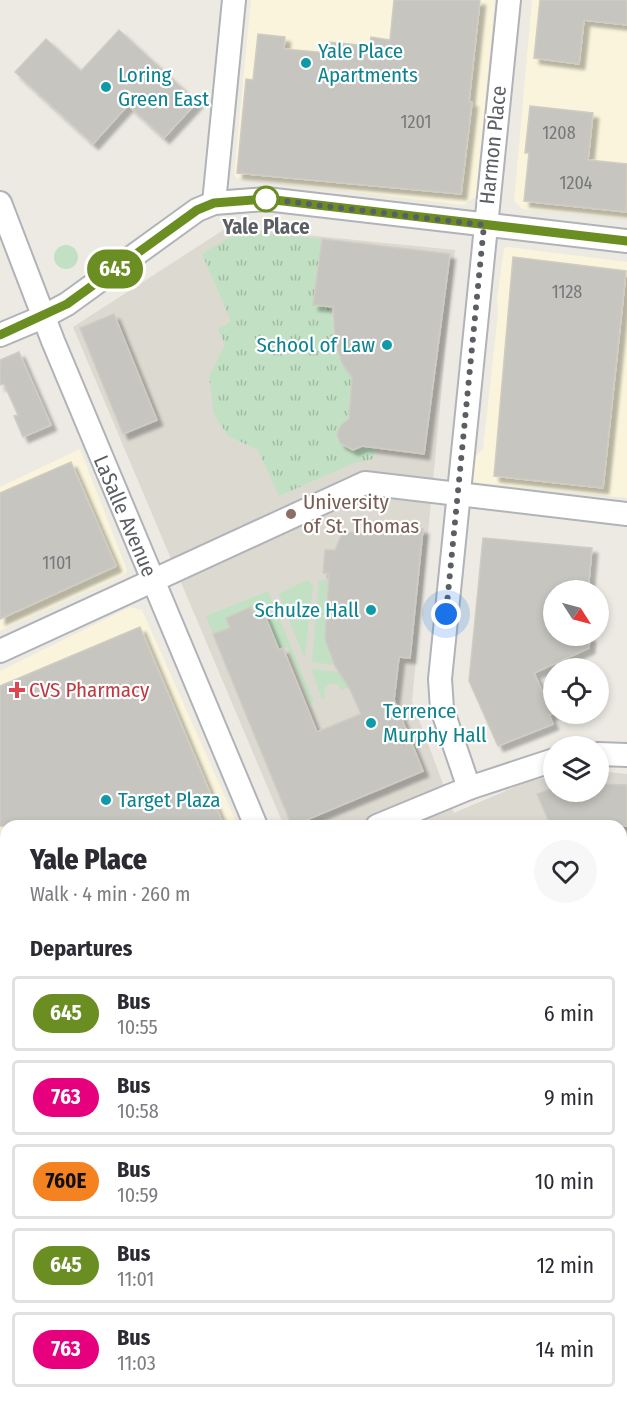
<!DOCTYPE html>
<meta charset="utf-8">
<style>
:root{--surface:#fff;--page:#f7f7f7;--text:#2b2b33;--muted:#7c7c81;--line:#e1e1e2}
body{margin:0;font-family:"Fira Sans Condensed",sans-serif;background:var(--page);color:var(--text);height:100vh;display:flex;flex-direction:column;font-size:22px;white-space:nowrap}
*{box-sizing:border-box;margin:0}
p{font-size:20px;color:var(--muted)}
.icon{flex:none;width:33px;height:33px;fill:none;stroke:currentColor;stroke-width:2;stroke-linecap:round;stroke-linejoin:round}
.map{position:relative;flex:1;overflow:hidden}
.details{position:absolute;left:0px;top:820px;width:627px;height:590px;display:flex;flex-direction:column;background:var(--surface);border-radius:18px 18px 0 0;box-shadow:0 3px 9px #0003}
.details>*{flex:none}
.badge{padding:0 12px;border-radius:20px;font-size:21px;line-height:39px}
.needle{width:39px;rotate:126deg}
.buttons{position:absolute;left:543px;top:580px;display:grid;gap:12px}
.buttons a{display:grid;place-items:center;width:66px;height:66px;border-radius:50%;background:var(--surface);box-shadow:0 3px 9px #0003;font-size:30px}
.you{position:absolute;width:30px;height:30px;margin:-15px;border:4px solid #fff;border-radius:50%;background:#1a73e8;box-shadow:0 0 0 9px #1a73e833}
.map>.badge{position:absolute;translate:-50% -50%;box-shadow:0 0 0 3px #fff}
h2{padding:0 30px;font-size:22px;line-height:54px}
.round{display:grid;place-items:center;flex:none;width:63px;height:63px;border-radius:32px;background:var(--page)}
.summary{display:flex;align-items:center;justify-content:space-between;height:102px;padding:0 30px}
h1{font-size:28px;font-weight:800;line-height:45px}
ul{padding:0;list-style:none}
li{display:flex;align-items:center;gap:18px;height:75px;margin:0 12px 9px;padding:0 18px;border:3px solid var(--line);border-radius:6px}
li div{flex:1}
li b{display:block;font-size:22px}
li em{font-style:normal}
li .badge{min-width:66px;font-weight:700;text-align:center}
.map>svg:first-child{display:block}
</style>
<div class="map">
<svg width="627" height="1409" viewBox="0 0 627 1409">
<defs>
<pattern id="park-tufts" width="24" height="20" patternUnits="userSpaceOnUse" patternTransform="scale(1.5)"><rect width="24" height="20" fill="#c2e1c4"/><path d="M3 7l-1-3M5 7V3M7 7l1-3M15 17l-1-3M17 17v-4M19 17l1-3" fill="none" stroke="#a1baa3"/></pattern>
<filter id="shadow"><feDropShadow dx="5.5" dy="5.5" stdDeviation="1.5" flood-color="#0004"/></filter>
</defs>
<rect width="100%" height="100%" fill="#eceae3"/>
<!-- commercial -->
<g fill="#f9f4db">
<polygon points="251,0 495,0 476,196 464,205 236,178 234,174"/>
<polygon points="532,0 627,0 627,219 522,209 514,201"/>
<polygon points="508,247 627,262 627,498 472,482 474,458 483,449 498,313 497,299 504,248"/>
<polygon points="80,449 127,570 124,575 0,631 0,487"/>
<polygon points="130,607 142,610 238,826 6,826 6,962 0,965 0,671"/>
<polygon points="627,886 627,1035 621,1037 621,887"/>
<polygon points="0,1045 6,1059 6,1287 0,1289"/>
<polygon points="627,1072 627,1353 621,1355 621,1074"/>
<polygon points="6,1330 6,1404 152,1404 155,1409 0,1409 0,1333"/>
<polygon points="627,1380 627,1409 559,1409 571,1404 621,1404 621,1382"/>
<polygon points="184,1404 484,1404 484,1409 187,1409"/>
</g>
<!-- education -->
<polygon fill="#dcd9d1" points="228,227 455,250 412,701 454,813 531,780 553,777 554,792 598,792 599,771 627,774 627,886 621,887 621,826 284,826 73,327"/>
<!-- green -->
<g fill="#c2e1c4">
<circle cx="66" cy="257" r="12"/>
<polygon points="307,580 313,585 305,656 303,655 279,594"/>
<polygon points="319,580 328,581 325,639 334,665 312,662"/>
<polygon points="268,591 314,702 310,704 287,647 279,650 263,611 254,615 250,608 226,618 230,628 213,634 206,616"/>
<polygon points="311,669 373,676 342,690 337,684 329,684 324,689 325,697 322,699"/>
</g>
<!-- park -->
<polygon fill="url(#park-tufts)" points="248,232 322,239 335,342 342,363 352,377 348,423 339,429 338,439 348,449 362,446 375,448 373,459 354,463 279,496 258,450 228,436 214,414 209,377 225,344 218,329 231,321 202,254 230,237"/>
<!-- building -->
<g fill="#c7c5c0" stroke="#d0ccc2" stroke-width="1.5" filter="url(#shadow)">
<polygon points="394,0 480,0 469,101 472,102 461,194 237,173 246,79 253,80 258,34 285,37 284,49 328,53 329,42 370,46 371,37 390,40"/>
<polygon points="540,0 627,0 627,25 584,20 579,64 534,58"/>
<polygon points="119,30 197,102 164,138 128,105 93,144 15,72 46,39 81,71"/>
<polygon points="530,106 593,113 588,160 627,164 626,212 524,201 529,153 525,153"/>
<polygon points="322,239 450,254 424,454 362,446 353,450 340,443 337,434 341,425 349,419 352,377 342,363 335,342 333,307 313,305"/>
<polygon points="513,257 626,271 603,488 494,476"/>
<polygon points="114,314 157,420 123,434 80,328"/>
<polygon points="19,352 51,425 23,437 14,416 18,415 4,384 0,385 0,360"/>
<polygon points="71,462 116,566 0,619 0,493"/>
<polygon points="367,524 423,529 410,658 399,657 394,700 423,771 292,826 213,634 230,628 226,618 251,607 254,615 263,611 279,650 283,648 317,732 361,714 349,687 335,666 325,639 329,574 323,573 325,550 335,550 341,536 348,532 367,533"/>
<polygon points="483,538 592,548 588,591 554,591 554,636 590,636 589,648 534,673 552,714 549,715 553,724 498,746 469,681"/>
<polygon points="140,627 224,826 0,826 0,686"/>
<polygon points="598,784 627,785 627,826 551,826 537,794 554,788 554,792 598,792"/>
</g>
<g fill="none" stroke-linecap="round" stroke-linejoin="round">
<defs>
<g id="minor">
<polyline points="0,1007 6,1018"/>
<polyline points="159,1404 161,1409"/>
</g>
<g id="tertiary">
<polyline points="0,203 53,341 256,826"/>
<polyline points="214,203 234,0"/>
<polyline points="0,335 43,317 67,304 197,210 214,203 266,199 627,241"/>
<polyline points="0,651 365,483 627,514"/>
<polyline points="598,754 627,755"/>
<polyline points="469,788 442,709 440,679 509,0"/>
<polyline points="377,826 469,788 554,760"/>
<polyline points="0,985 6,982"/>
<polyline points="621,1058 627,1056"/>
<polyline points="0,1316 6,1314"/>
<polyline points="502,1404 504,1409"/>
</g>
<g id="secondary">
<polyline points="621,1366 627,1364"/>
<polyline points="521,1409 532,1404"/>
</g>
</defs>
<!-- minor casing -->
<use href="#minor" stroke="#b0b3b7" stroke-width="21"/>
<!-- tertiary casing -->
<use href="#tertiary" stroke="#b0b3b7" stroke-width="26"/>
<!-- secondary casing -->
<use href="#secondary" stroke="#afb2b6" stroke-width="28"/>
<!-- minor -->
<use href="#minor" stroke="#fff" stroke-width="18"/>
<!-- tertiary -->
<use href="#tertiary" stroke="#fff" stroke-width="22"/>
<!-- secondary -->
<use href="#secondary" stroke="#fff" stroke-width="26"/>
</g>
<g fill="none" stroke-linecap="round" stroke-linejoin="round">
<defs>
<polyline id="line" points="0,335 67,304 197,210 214,203 266,199 627,241"/>
</defs>
<!-- line casing -->
<use href="#line" stroke="#fff" stroke-width="14"/>
<!-- line -->
<use href="#line" stroke="#6b8e23" stroke-width="9"/>
<!-- walk -->
<polyline stroke="#5b5e62" stroke-width="6" stroke-dasharray="0 10.8" points="266,199 484,225 446,614"/>
</g>
<!-- markers -->
<g fill="#0f9aa8" stroke="#fff" stroke-width="2">
<circle cx="306" cy="63" r="6"/>
<circle cx="106" cy="87" r="6"/>
<circle cx="387" cy="345" r="6"/>
<circle cx="371" cy="610" r="6"/>
<circle cx="371" cy="723" r="6"/>
<circle cx="106" cy="800" r="6"/>
</g>
<circle fill="#fff" stroke="#6b8e23" stroke-width="3" cx="266" cy="199" r="12"/>
<circle fill="#8d6e63" stroke="#fff" stroke-width="2" cx="291" cy="514" r="6"/>
<path fill="#e0444e" stroke="#fff" stroke-width="2" d="M14 681h6v6h6v6h-6v6h-6v-6h-6v-6h6z"/>
<g text-anchor="middle" stroke-width="4.5" stroke-linejoin="round" paint-order="stroke">
<!-- number labels -->
<g font-size="18" fill="#76787a">
<text x="416" y="128">1201</text>
<text x="559" y="139">1208</text>
<text x="576" y="189">1204</text>
<text x="567" y="298">1128</text>
<text x="57" y="569">1101</text>
</g>
<!-- culture labels -->
<g font-size="21" fill="#0d838f" stroke="#fff" text-anchor="start">
<text x="318" y="58">Yale Place<tspan x="318" dy="24">Apartments</tspan></text>
<text x="118" y="82">Loring<tspan x="118" dy="24">Green East</tspan></text>
<text x="375" y="352" text-anchor="end">School of Law</text>
<text x="359" y="617" text-anchor="end">Schulze Hall</text>
<text x="383" y="718">Terrence<tspan x="383" dy="24">Murphy Hall</tspan></text>
<text x="118" y="807">Target Plaza</text>
</g>
<!-- street labels -->
<g font-size="21" fill="#5b5e62" stroke="#fff">
<text transform="translate(493 145) rotate(-84)" y="7">Harmon Place</text>
<text transform="translate(125 516) rotate(67)" y="7">LaSalle Avenue</text>
</g>
<!-- stop labels -->
<g font-size="21" font-weight="bold" fill="#5b5e62" stroke="#fff">
<text x="266" y="234">Yale Place</text>
</g>
<!-- education labels -->
<g font-size="21" fill="#785e54" stroke="#fff" text-anchor="start">
<text x="303" y="509">University<tspan x="303" dy="24">of St. Thomas</tspan></text>
</g>
<!-- health labels -->
<g font-size="21" fill="#be3a42" stroke="#fff" text-anchor="start">
<text x="29" y="697">CVS Pharmacy</text>
</g>
</g>
</svg>
<div class="buttons">
<a><svg class="needle" viewBox="-14 -14 28 28"><path d="M0-13l5 13h-10z" fill="#e53935"/><path d="M0 13l5-13h-10z" fill="#7c7c81"/></svg></a>
<a><svg class="icon" aria-label="locate" viewBox="0 0 24 24"><circle cx="12" cy="12" r="6"/><path d="M12 2v4M12 18v4M2 12h4M18 12h4"/></svg></a>
<a><svg class="icon" aria-label="layers" viewBox="0 0 24 24"><path d="M12 4l9 5-9 5-9-5zM3 14l9 5 9-5"/></svg></a>
</div>
<div class="you" style="left:446px;top:614px"></div>
<b class="badge" style="left:115px;top:269px;background:#6b8e23;color:#fff">645</b>
<section class="details">
<div class="summary"><div><h1>Yale Place</h1><p>Walk · 4 min · 260 m</p></div><a class="round"><svg class="icon" aria-label="heart" viewBox="0 0 24 24"><path d="M12 20l-8-8c-3-5 5-10 8-4 3-6 11-1 8 4z"/></svg></a></div>
<h2>Departures</h2>
<ul>
<li><span class="badge" style="background:#6b8e23;color:#fff">645</span><div><b>Bus</b><p>10:55</p></div><em>6 min</em></li>
<li><span class="badge" style="background:#e6007e;color:#fff">763</span><div><b>Bus</b><p>10:58</p></div><em>9 min</em></li>
<li><span class="badge" style="background:#f58220;color:#111">760E</span><div><b>Bus</b><p>10:59</p></div><em>10 min</em></li>
<li><span class="badge" style="background:#6b8e23;color:#fff">645</span><div><b>Bus</b><p>11:01</p></div><em>12 min</em></li>
<li><span class="badge" style="background:#e6007e;color:#fff">763</span><div><b>Bus</b><p>11:03</p></div><em>14 min</em></li>
</ul>
</section>
</div>
